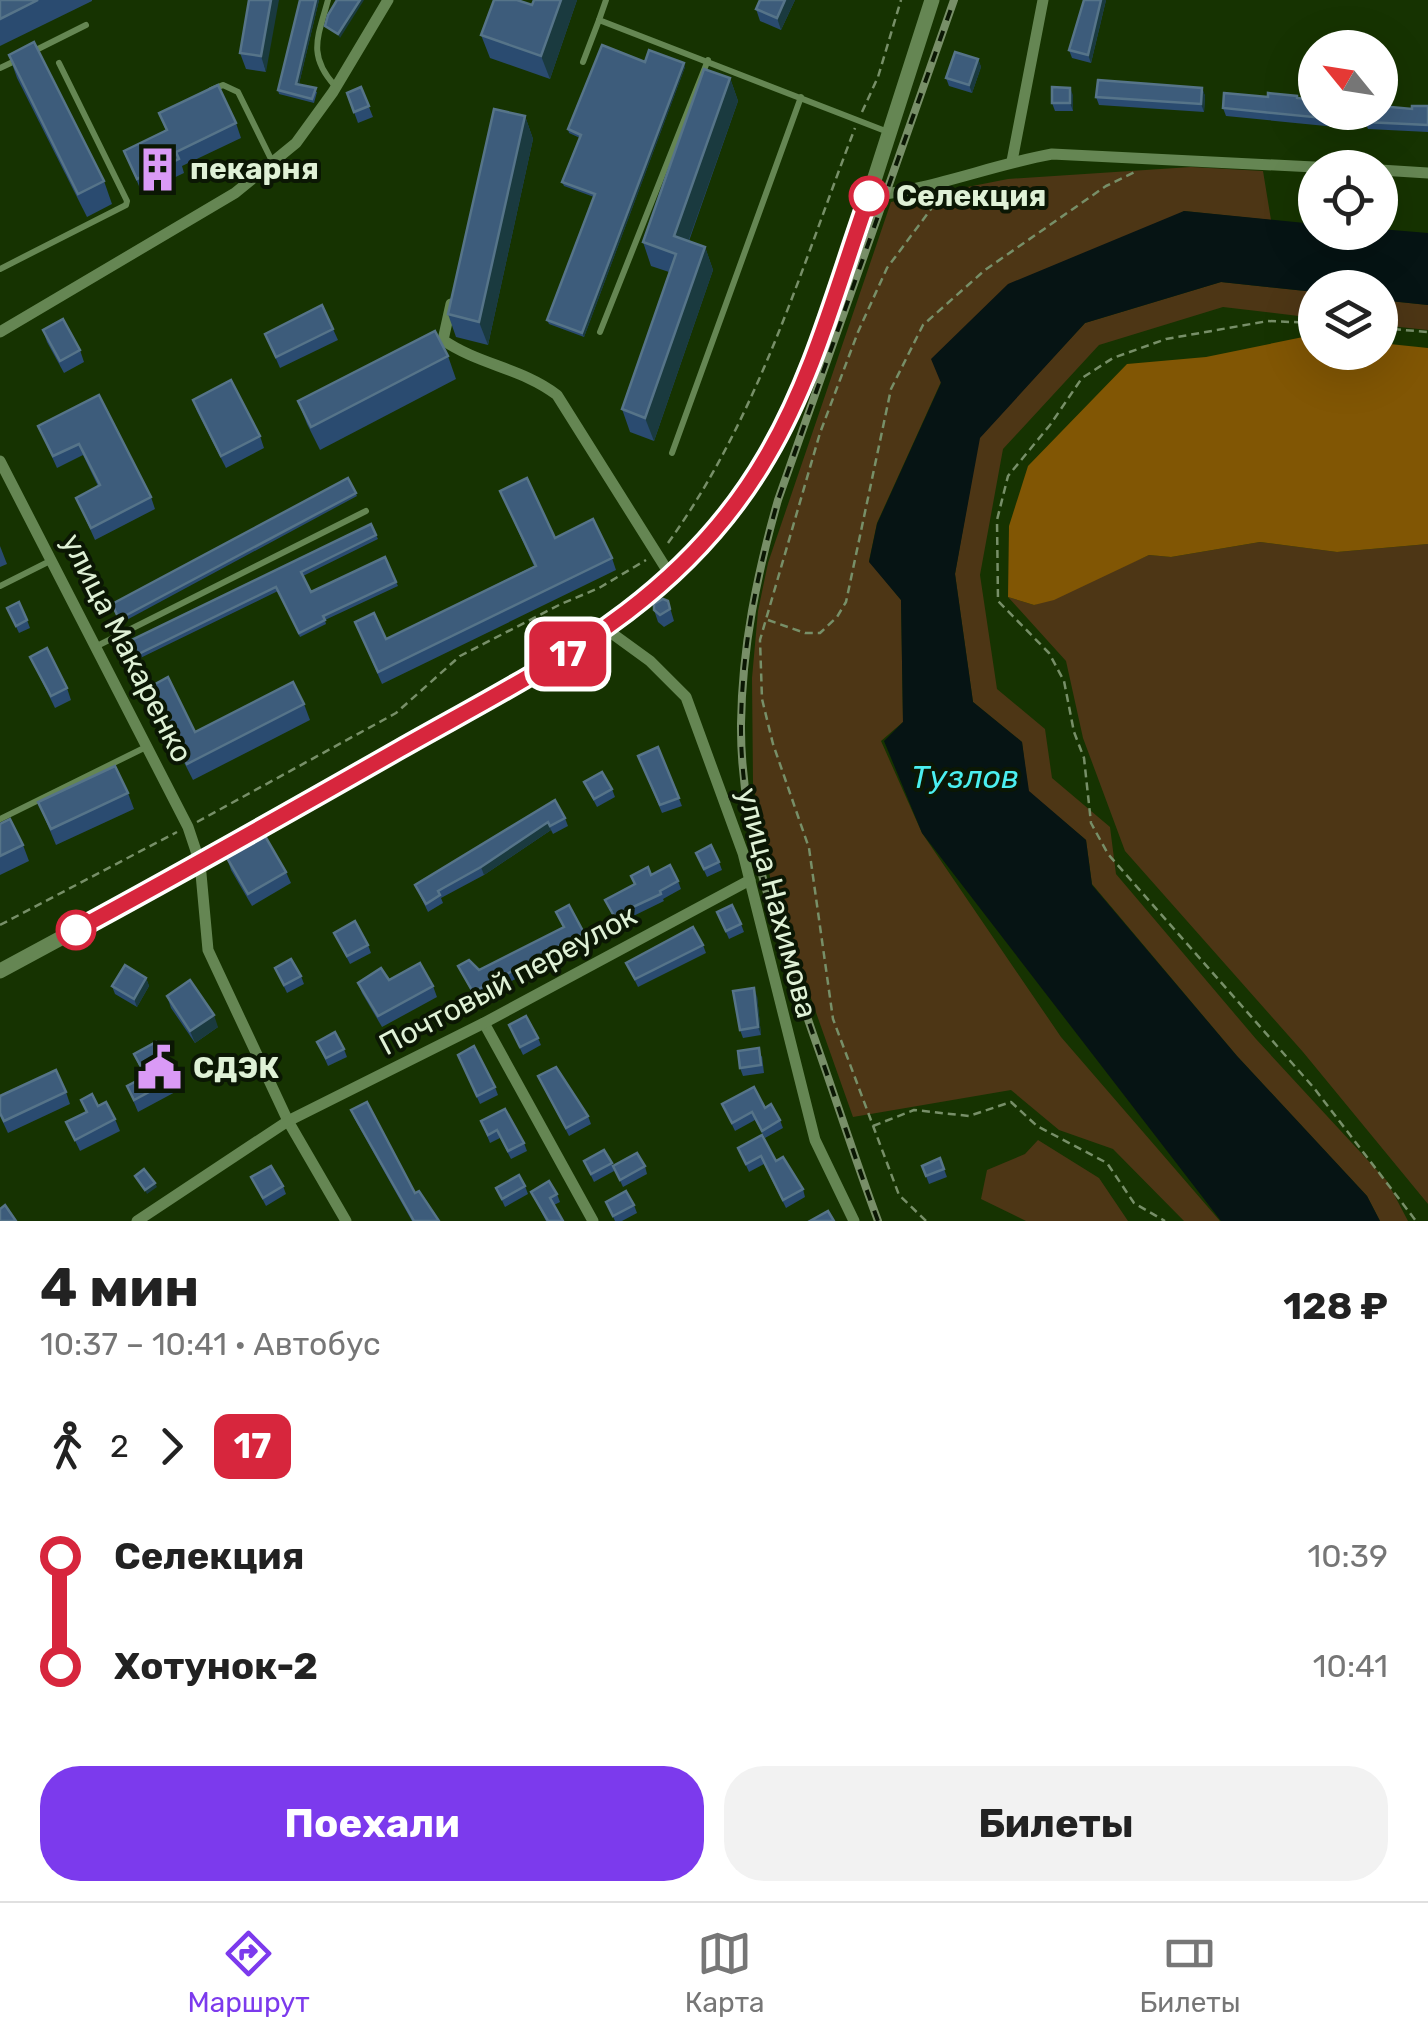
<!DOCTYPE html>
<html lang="ru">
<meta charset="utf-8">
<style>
:root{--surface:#fff;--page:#f2f2f2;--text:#222;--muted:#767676;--line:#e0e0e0;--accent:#7c3aed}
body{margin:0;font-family:Rubik,sans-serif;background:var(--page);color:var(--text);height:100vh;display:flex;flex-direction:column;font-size:38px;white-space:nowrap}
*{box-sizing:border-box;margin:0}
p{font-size:32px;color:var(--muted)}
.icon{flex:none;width:55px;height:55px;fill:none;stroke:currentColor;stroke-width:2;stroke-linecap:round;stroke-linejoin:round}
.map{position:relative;height:1221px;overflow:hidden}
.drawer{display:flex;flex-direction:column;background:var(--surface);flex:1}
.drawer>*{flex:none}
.badge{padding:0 20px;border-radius:15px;font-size:35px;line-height:65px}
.needle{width:65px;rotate:300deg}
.controls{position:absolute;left:1298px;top:30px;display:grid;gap:20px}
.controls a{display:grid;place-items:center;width:100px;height:100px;border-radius:50%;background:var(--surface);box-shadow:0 10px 40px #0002;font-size:50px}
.map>.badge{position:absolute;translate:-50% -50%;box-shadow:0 0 0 5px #fff}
.legs{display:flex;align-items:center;gap:15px;height:110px;padding:0 40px;font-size:32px}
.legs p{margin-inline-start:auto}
.headline{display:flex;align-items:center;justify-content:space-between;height:170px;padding:0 40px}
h1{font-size:55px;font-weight:700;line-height:75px}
.button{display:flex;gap:20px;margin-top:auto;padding:20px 40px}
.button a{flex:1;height:115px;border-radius:40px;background:var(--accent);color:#fff;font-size:40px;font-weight:700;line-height:115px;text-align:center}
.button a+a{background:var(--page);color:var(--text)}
ul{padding:0 40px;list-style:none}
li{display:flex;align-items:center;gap:35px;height:110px;font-size:38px}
li i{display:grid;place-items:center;width:15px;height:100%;margin:0 12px;background:currentColor}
li i::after{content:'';width:25px;height:25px;margin:-12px;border:8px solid;border-radius:50%;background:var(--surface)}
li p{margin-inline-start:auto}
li:first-child i{background:linear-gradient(#0000 50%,currentColor 0)}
li:last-child i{background:linear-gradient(currentColor 50%,#0000 0)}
.tab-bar{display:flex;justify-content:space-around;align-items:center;height:140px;border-top:2px solid var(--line);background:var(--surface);font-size:28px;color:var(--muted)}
.tab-bar a{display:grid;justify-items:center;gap:5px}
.tab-bar .on{color:var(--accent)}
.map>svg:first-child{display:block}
</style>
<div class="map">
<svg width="1428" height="1221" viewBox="0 0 1428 1221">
<rect width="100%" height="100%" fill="#163301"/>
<!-- green -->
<g fill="#4d3615">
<polygon points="1191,167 1263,171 1271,220 1184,211 941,382 877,523 869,561 901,600 903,722 881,741 922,833 1061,1037 1220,1221 1184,1221 1113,1149 1059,1130 1011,1090 853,1117 772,888 753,783 752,678 758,611 768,563 891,202 1008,179"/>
<polygon points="1221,282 1315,292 1315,318 1223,307 1099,345 1003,449 980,575 997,689 1045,729 1052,778 1110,827 1116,874 1256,1039 1387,1181 1408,1221 1380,1221 1367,1196 1237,1056 1092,884 1086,840 1028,791 1022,742 973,702 955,574 979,438 1085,323"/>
<polygon points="1380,300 1428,305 1428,330 1380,325"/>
<polygon points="1260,542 1337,552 1428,544 1428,1204 1303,1052 1125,851 1083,738 1066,661 1008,597 1034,605 1149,555 1171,557"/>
<polygon points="1038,1140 1099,1178 1128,1221 1026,1221 981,1199 987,1170 1025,1154"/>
</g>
<!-- forest -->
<polygon fill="#815604" points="1308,336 1315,336 1315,352 1380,352 1380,343 1428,348 1428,544 1337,552 1260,542 1171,557 1149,555 1054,600 1034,605 1008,597 1009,526 1028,466 1127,364 1206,357"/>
<!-- water -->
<polygon fill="#061414" points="1184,211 1315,224 1315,232 1380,232 1380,229 1428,233 1428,305 1380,300 1380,288 1315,288 1315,292 1221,282 1085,323 980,438 955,574 973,702 1022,742 1029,791 1086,840 1092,885 1237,1056 1367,1196 1380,1221 1221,1221 922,833 884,741 903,722 901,600 869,562 877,524 941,383 931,359 1008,284"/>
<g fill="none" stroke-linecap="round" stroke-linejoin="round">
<!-- path -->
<g stroke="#778f68" stroke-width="2.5" stroke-dasharray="8 5" stroke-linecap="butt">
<polyline points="862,112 878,77 901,0"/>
<polyline points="1315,323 1268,321 1166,339 1113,358 1082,378 1050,425 1008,476 997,520 998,601 1049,653 1064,681 1074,732 1084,758 1091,823 1108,854 1314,1088 1416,1221"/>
<polyline points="1380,328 1428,332"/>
<path d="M668,543c90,-125 132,-272 187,-415"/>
<polyline points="768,620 805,633 820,633 837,617 846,602 891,389 923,325 985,270 1106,186 1135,172"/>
<polyline points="197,822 396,713 460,656 561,604 599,588 646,560"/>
<polyline points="0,925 177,832"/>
<polyline points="873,1126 914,1110 969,1116 1011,1102 1037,1126 1107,1163 1134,1203 1165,1221"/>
<polyline points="926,1221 899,1195 833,1019 809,848 773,744 762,699 760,640 820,433 858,332 887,268 931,209 927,197"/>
</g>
<!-- service -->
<g stroke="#658653" stroke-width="6">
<path d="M328,0c-10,37 -21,55 7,86"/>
<polyline points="606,0 599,20 888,132"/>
<polyline points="32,52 86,25"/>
<polyline points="583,62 599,20"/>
<polyline points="0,68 17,60"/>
<polyline points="211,90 223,85 238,92 272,161"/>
<polyline points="0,269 126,205 127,201 59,63"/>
<polyline points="600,332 708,60"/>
<polyline points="672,453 801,97"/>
<polyline points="0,586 50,561"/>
<polyline points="97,646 366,511"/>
<polyline points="0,819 146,747"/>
</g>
<!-- minor -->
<g stroke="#658653" stroke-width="11">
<polyline points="1012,161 1043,0"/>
<polyline points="1380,170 1428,173"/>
<path d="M869,196c62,-6 122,-31 183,-42l282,14"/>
<path d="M451,304l-8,36c36,25 79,28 114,55l115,183"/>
<polyline points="0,332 235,193 296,143 333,92 388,0"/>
<polyline points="0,461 188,827 200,863 208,950 288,1121 346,1221"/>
<polyline points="606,629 650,661 686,697 743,853 815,1140 854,1221"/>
<polyline points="484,1023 593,1221"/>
<polyline points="137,1221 288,1121 484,1023 750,880"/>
</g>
<!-- secondary -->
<polyline stroke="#658653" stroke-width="15" points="0,971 200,863 590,641 672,578 725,517 766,458 797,398 869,196 932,0"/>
<defs>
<path id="rail" d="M878,1221c-23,-62 -43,-125 -65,-187 -34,-99 -73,-203 -72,-310 1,-77 16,-150 37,-224l176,-500"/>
</defs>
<!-- rail casing -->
<use href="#rail" stroke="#788f68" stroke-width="8"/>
<!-- rail -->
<use href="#rail" stroke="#0b1704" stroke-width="4" stroke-dasharray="11" stroke-linecap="butt"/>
</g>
<!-- wall -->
<g fill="#2a4b70">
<polygon points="0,0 92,0 92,1 0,46"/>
<polygon points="249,0 266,72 246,69 240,53"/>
<polygon points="300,0 319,0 299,84 317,92 314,103 279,94 278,90"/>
<polygon points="534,0 577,0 550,79 490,58 481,35 532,5"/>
<polygon points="760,0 795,0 781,30 760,21 756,9"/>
<polygon points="1084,0 1106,0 1091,63 1072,58 1069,50"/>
<polygon points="9,55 104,181 112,204 87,217 17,78"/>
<polygon points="978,59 981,67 972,93 949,86 946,78"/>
<polygon points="645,62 685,67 584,337 549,324 547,320 594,197 564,186 562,182 580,138 569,133 568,129"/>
<polygon points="730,78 738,101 689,241 705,247 713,270 654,441 630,432 622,409 669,272 651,266 643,242"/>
<polygon points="361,87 373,117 358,123 347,93"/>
<polygon points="1202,88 1205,96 1204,112 1099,105 1096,97"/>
<polygon points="1073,95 1073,111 1055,111 1052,103"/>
<polygon points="1298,99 1347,112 1346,128 1226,116 1223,108"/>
<polygon points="1428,106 1428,132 1368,129 1365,122 1412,109"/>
<polygon points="159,113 236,123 241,138 182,166 184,173 142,193 124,151 166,131"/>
<polygon points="525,116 533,139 488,345 456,337 448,314"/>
<polygon points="333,329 338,340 280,368 265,334"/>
<polygon points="43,330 80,350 84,362 64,373 47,342"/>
<polygon points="448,356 456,379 320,450 307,424 298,401"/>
<polygon points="99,395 151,497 155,509 95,540 76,498 98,486 83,455 57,468 38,426"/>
<polygon points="193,400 260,436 264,448 226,468 197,411"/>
<polygon points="348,478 357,496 121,623 113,608"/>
<polygon points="500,491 555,538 612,558 616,570 382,684 355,622 386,639 534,566"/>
<polygon points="371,524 378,539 303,576 311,592 385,557 398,586 325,620 326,624 300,637 278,591 128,664 119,646"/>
<polygon points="0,546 7,564 0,567"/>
<polygon points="668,601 674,621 664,627 658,622 654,610"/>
<polygon points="7,608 27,620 30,628 19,633"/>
<polygon points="30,657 67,688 71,700 55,708"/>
<polygon points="148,688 195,732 304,704 310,720 193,780 154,703"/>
<polygon points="658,747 682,806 662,813 638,756"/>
<polygon points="584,782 612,789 615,797 597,807"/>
<polygon points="128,793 134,809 56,845 38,802"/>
<polygon points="565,818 568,826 553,834 551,830 484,875 441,898 443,903 428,912 415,885"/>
<polygon points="0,824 23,845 29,861 0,875"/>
<polygon points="696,853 719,862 722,870 707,877"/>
<polygon points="227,858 286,872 291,883 252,906 231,870"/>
<polygon points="631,876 678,881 681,889 663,899 664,901 617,924 605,900 634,885"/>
<polygon points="556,912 584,933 587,941 476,1000 458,966 479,970 563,927"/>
<polygon points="717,912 741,924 744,932 729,939"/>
<polygon points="334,933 368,945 371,953 350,964"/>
<polygon points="703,945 706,953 638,987 626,963"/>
<polygon points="275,968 301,976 304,984 287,993"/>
<polygon points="146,978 149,986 137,1007 115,994 112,986"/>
<polygon points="389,980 433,986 437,997 382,1027 362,993 358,983"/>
<polygon points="167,996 218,1027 195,1043 171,1008"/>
<polygon points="757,996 761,1035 743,1038 740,1030"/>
<polygon points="509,1025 538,1038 541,1045 523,1055"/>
<polygon points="317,1042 344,1049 347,1057 328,1066"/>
<polygon points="134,1054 175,1078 179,1090 138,1112 127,1086 144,1077"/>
<polygon points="458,1055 495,1087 498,1095 480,1104"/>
<polygon points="762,1056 764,1073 743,1076 740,1068"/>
<polygon points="538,1076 588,1116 591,1124 569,1136"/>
<polygon points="66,1092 70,1104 8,1133 0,1116 0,1096"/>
<polygon points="81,1100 98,1106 115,1119 120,1131 80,1151 66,1122 86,1112"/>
<polygon points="722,1104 765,1108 780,1120 783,1128 765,1138 755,1120 735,1131"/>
<polygon points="351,1110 415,1193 439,1221 412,1221 354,1118"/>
<polygon points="481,1121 524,1143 527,1151 511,1159 500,1138 490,1143"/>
<polygon points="738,1148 776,1161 803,1189 805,1197 786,1208 764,1164 749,1172"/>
<polygon points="940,1158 947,1177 929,1184 922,1166"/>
<polygon points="584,1161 612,1163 614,1171 594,1182"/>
<polygon points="613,1166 645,1166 647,1174 623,1187"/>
<polygon points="251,1177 283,1186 286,1194 266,1206"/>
<polygon points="525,1186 528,1194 505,1207 496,1188"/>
<polygon points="531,1192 557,1194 560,1202 554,1205 563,1221 546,1221"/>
<polygon points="606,1202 634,1205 637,1213 622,1221 615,1221"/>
</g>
<!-- shaded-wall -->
<g fill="#1a3a3f">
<polygon points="271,0 279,0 266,72 261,56"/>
<polygon points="316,0 319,0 298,88 296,84"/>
<polygon points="360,0 364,0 340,38 338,34"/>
<polygon points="561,0 577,0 550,79 541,56"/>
<polygon points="785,0 795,0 781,30 777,18"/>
<polygon points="1101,0 1106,0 1091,63 1088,55"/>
<polygon points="978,59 981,67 972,93 969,85"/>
<polygon points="684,63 685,67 584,337 582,333"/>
<polygon points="730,78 738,101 682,259 674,236"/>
<polygon points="1070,88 1073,95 1073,111 1070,103"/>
<polygon points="1202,88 1205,96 1204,112 1201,104"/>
<polygon points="1344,112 1347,112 1346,128 1343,120"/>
<polygon points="525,116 533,139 488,345 479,322"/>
<polygon points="705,247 713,270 654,441 645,418"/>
<polygon points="548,822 551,830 484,875 481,867"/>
<polygon points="146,978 149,986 137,1007 134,999"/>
<polygon points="754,988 757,996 761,1035 758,1027"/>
<polygon points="214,1015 218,1027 195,1043 190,1031"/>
<polygon points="155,1183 157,1187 147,1194 145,1190"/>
</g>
<!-- building -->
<g fill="#3d5c7b" stroke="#567489" stroke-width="2.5">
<polygon points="0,0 38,0 0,19"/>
<polygon points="249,0 271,0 261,56 240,53"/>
<polygon points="300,0 316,0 296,84 316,88 312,99 278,90"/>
<polygon points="337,0 360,0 338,34 325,26 328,15"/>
<polygon points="494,0 517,0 532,5 534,0 561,0 541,56 481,35"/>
<polygon points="760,0 785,0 777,18 756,9"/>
<polygon points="1084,0 1101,0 1088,55 1069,50"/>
<polygon points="34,42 104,181 78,194 9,55"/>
<polygon points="602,45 645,62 649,50 684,63 582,333 547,320 595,194 562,182 581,135 568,129"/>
<polygon points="955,52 978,59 969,85 946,78"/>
<polygon points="704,69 730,78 674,236 705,247 645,418 622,409 676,254 643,242"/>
<polygon points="1098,80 1202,88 1201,104 1096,97"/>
<polygon points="218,85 236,123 176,152 179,159 137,179 124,151 167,130 159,113"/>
<polygon points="361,87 369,106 354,112 347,93"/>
<polygon points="1052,87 1070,88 1070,103 1052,103"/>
<polygon points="1224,93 1268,97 1268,93 1297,96 1297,98 1315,100 1315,112 1344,112 1343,120 1223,108"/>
<polygon points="1380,106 1412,109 1412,106 1428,106 1428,125 1365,122 1366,112 1380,112"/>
<polygon points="494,109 525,116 479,322 448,314"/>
<polygon points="322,305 333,329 276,357 265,334"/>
<polygon points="63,319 80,350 60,361 43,330"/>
<polygon points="435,331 448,356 311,427 298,401"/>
<polygon points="231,380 260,436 221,456 193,400"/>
<polygon points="99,395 151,497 91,528 76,498 100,485 79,444 53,456 38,426"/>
<polygon points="348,478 356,493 119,619 112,604"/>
<polygon points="527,478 555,538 593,519 612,558 378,672 355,622 374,613 386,639 536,566 500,491"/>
<polygon points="371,524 376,535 301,572 311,592 385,557 396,582 323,616 325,620 299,633 276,587 126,660 119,646"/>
<polygon points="663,599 668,601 670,609 660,615 654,610 654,604"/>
<polygon points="19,602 27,620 16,626 7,608"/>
<polygon points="47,648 67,688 51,696 30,657"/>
<polygon points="168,677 195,732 293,682 304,704 187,764 148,688"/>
<polygon points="658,747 679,798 660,805 638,756"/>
<polygon points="115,766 128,793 51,829 38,802"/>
<polygon points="602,772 612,789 594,799 584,782"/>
<polygon points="555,800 565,818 550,826 548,822 481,867 438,891 440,895 426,904 415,885"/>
<polygon points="10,819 23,845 0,856 0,824"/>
<polygon points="265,836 286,872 248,894 227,858"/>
<polygon points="711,845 719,862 704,869 696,853"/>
<polygon points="670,865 678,881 660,891 661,894 614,916 605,900 635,884 631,876 648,867 651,875"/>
<polygon points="569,905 584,933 473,992 458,966 469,960 479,970 564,927 556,912"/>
<polygon points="732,905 741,924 726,931 717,912"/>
<polygon points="355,921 368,945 347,956 334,933"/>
<polygon points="693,927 703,945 635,979 626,963"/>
<polygon points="291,959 301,976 284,985 275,968"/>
<polygon points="420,963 433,986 378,1016 358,983 381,968 389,980"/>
<polygon points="125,965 146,978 134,999 112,986"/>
<polygon points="190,980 214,1015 190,1031 167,996"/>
<polygon points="754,988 758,1027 740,1030 733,991"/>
<polygon points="526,1016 538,1038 520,1047 509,1025"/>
<polygon points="335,1032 344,1049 326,1058 317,1042"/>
<polygon points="156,1042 175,1078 134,1100 127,1086 146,1076 134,1054"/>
<polygon points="474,1046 495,1087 477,1096 458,1055"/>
<polygon points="759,1048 761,1065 740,1068 738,1051"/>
<polygon points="556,1067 588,1116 566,1128 538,1076"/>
<polygon points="56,1070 66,1092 4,1121 0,1113 0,1096"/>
<polygon points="754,1087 765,1108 771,1104 780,1120 762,1131 752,1112 732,1123 722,1104"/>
<polygon points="92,1094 98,1106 106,1102 115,1119 75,1140 66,1122 87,1112 81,1100"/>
<polygon points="367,1102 415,1193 419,1191 439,1221 414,1221 351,1110"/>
<polygon points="505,1109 524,1143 508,1151 497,1130 488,1135 481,1121"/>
<polygon points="762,1135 776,1161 783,1157 803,1189 783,1200 761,1156 746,1164 738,1148"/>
<polygon points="604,1150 612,1163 591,1174 584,1161"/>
<polygon points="637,1153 645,1166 620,1180 613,1166"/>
<polygon points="940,1158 944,1169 926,1176 922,1166"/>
<polygon points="271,1166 283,1186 263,1198 251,1177"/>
<polygon points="144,1169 155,1183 145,1190 135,1176"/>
<polygon points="519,1175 525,1186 502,1199 496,1188"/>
<polygon points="549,1181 557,1194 550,1198 563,1221 548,1221 531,1192"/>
<polygon points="626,1191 634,1205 613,1216 606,1202"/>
<polygon points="5,1205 16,1221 0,1221 0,1209"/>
<polygon points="828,1211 834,1221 810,1221"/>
</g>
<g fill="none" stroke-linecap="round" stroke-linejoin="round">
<defs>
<path id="line-1" d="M76,930c109,-59 217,-120 324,-181 143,-81 281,-144 367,-293 47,-80 71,-173 102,-260"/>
</defs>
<!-- line-1 casing -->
<use href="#line-1" stroke="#fff" stroke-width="22"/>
<!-- line-1 -->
<use href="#line-1" stroke="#d7263d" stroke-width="15"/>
</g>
<!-- icons -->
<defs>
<symbol id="building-bare" viewBox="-9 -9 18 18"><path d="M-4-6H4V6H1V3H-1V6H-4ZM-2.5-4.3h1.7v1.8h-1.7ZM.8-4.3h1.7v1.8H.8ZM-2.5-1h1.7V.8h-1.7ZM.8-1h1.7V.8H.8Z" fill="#da9af6" stroke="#0b1704" stroke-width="2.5" paint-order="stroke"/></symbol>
<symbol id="civic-bare" viewBox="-9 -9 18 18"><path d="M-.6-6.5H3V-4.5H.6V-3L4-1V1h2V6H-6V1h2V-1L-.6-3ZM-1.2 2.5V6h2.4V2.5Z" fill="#da9af6" stroke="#0b1704" stroke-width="2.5" paint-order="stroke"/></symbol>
</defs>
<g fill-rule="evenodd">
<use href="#building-bare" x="126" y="138" width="63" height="63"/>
<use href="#civic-bare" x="128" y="1036" width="63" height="63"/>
</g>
<!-- markers -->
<g fill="#fff" stroke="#d7263d" stroke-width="5">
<circle cx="869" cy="196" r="18"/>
<circle cx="76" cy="930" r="18"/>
</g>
<g text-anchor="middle" stroke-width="8" stroke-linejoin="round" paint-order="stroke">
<!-- poi labels -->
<g font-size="30" font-weight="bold" fill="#dff1d6" stroke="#0b1704" text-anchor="start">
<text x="190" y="179">пекарня</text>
<text x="193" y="1078">СДЭК</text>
</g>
<!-- stop labels -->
<g font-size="30" font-weight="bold" fill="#dff1d6" stroke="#0b1704" text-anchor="start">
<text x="896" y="206">Селекция</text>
</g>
<!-- street labels -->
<g font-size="30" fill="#dff1d6" stroke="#0b1704">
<text transform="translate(127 648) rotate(63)" y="10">улица Макаренко</text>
<text transform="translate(777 903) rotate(75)" y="10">улица Нахимова</text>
<text transform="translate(508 980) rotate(-28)" y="10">Почтовый переулок</text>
</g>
<!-- water labels -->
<g font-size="32" font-style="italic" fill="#4beff0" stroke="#0b1704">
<text x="965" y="788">Тузлов</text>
</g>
</g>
</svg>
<div class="controls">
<a><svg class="needle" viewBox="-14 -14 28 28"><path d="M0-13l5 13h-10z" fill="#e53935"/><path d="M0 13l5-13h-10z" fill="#767676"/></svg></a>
<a><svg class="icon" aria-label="locate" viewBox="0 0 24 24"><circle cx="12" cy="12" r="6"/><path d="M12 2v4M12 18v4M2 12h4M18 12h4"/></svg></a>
<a><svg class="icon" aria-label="layers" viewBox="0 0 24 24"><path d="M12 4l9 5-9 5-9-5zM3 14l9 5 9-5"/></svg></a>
</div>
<b class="badge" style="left:568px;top:654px;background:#d7263d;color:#fff">17</b>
</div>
<section class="drawer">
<div class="headline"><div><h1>4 мин</h1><p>10:37 – 10:41 · Автобус</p></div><b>128 ₽</b></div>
<div class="legs"><svg class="icon" aria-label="walk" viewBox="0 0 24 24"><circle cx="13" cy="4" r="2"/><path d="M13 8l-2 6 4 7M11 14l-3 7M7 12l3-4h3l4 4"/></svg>2<svg class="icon" aria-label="forward" viewBox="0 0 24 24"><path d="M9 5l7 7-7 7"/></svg><b class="badge" style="background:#d7263d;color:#fff">17</b></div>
<ul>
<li><i style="color:#d7263d"></i><b>Селекция</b><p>10:39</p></li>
<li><i style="color:#d7263d"></i><b>Хотунок-2</b><p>10:41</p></li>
</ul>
<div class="button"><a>Поехали</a><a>Билеты</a></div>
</section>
<nav class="tab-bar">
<a class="on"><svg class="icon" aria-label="directions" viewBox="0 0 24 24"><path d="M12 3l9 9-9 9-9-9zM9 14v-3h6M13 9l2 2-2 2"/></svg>Маршрут</a>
<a><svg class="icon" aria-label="map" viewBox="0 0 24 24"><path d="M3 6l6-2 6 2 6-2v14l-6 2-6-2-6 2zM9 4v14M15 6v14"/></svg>Карта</a>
<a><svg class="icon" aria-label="tickets" viewBox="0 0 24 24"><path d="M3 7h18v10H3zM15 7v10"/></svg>Билеты</a>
</nav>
